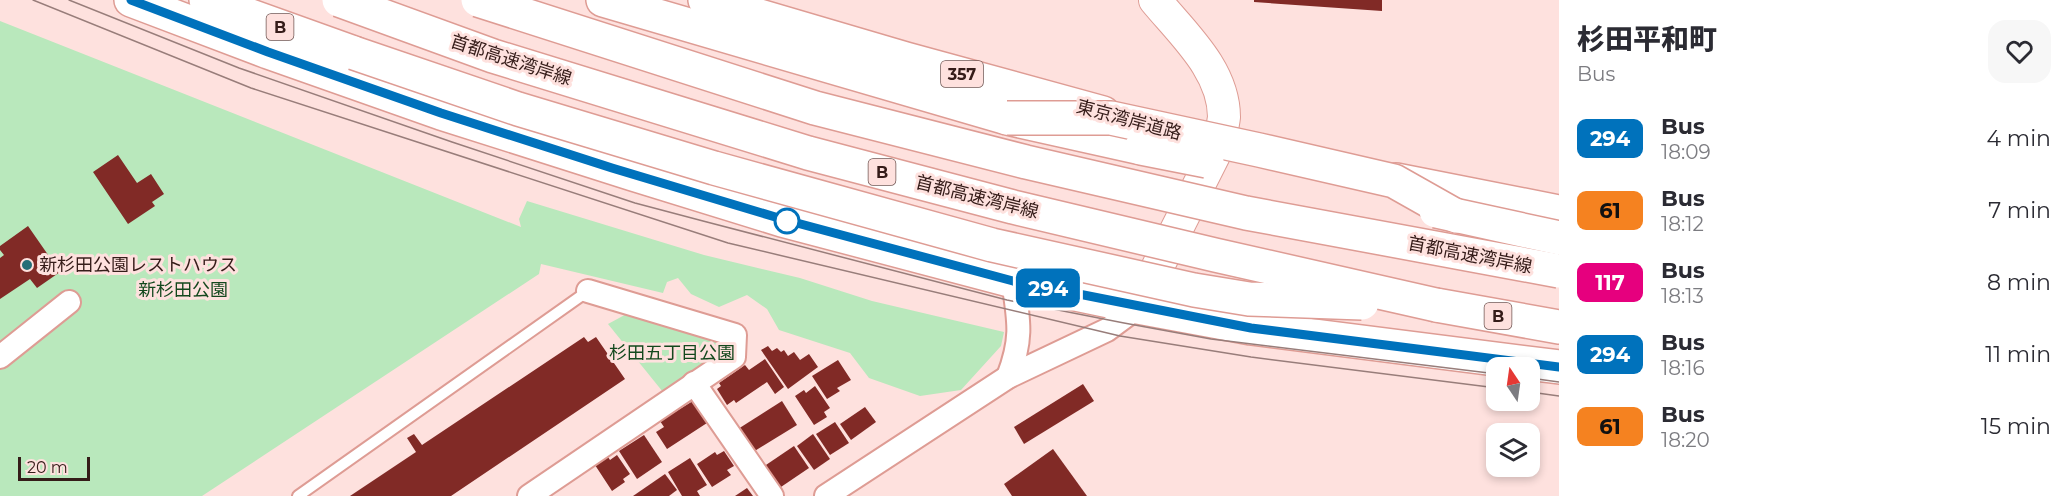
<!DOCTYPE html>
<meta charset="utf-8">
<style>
:root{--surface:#fff;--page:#f7f7f7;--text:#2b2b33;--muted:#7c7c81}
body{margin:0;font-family:Montserrat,"Noto Sans JP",sans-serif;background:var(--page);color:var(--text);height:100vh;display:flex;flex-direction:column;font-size:22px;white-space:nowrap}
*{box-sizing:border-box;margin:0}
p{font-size:20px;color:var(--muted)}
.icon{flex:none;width:33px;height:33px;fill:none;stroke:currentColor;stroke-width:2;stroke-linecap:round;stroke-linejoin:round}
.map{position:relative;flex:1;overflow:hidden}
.details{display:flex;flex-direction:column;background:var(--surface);width:510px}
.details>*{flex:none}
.badge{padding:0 12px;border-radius:9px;font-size:21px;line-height:39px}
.needle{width:39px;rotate:347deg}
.fabs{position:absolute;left:1486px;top:357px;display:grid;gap:12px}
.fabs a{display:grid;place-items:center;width:54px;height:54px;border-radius:12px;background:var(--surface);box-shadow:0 3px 9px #0003;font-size:30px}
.scale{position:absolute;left:18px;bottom:15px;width:72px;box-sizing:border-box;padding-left:6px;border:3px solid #351c19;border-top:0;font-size:16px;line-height:21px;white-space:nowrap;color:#351c19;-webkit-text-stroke:4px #fee1de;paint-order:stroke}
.map>.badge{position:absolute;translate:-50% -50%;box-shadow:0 0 0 3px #fff}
.round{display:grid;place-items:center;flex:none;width:63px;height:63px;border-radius:18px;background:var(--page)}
.headline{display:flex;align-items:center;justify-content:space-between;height:102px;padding:0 18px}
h1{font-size:28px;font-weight:800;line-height:45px}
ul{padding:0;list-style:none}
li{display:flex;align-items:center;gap:18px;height:72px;padding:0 18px}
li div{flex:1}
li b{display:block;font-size:22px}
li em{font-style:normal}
li .badge{min-width:66px;font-weight:700;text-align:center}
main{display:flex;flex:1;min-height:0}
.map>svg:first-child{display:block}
</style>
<main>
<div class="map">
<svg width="1559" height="496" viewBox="0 0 1559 496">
<rect width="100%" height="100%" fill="#fee1de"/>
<!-- green -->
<g fill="#b9e8bc">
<polygon points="0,21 521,227 519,219 527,201 704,255 800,278 872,301 1004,332 1001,346 961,390 920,396 869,378 850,353 779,330 767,309 747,295 719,307 691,294 678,278 667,282 663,293 541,264 539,274 202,496 0,496"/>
<polygon points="632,311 722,332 724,361 667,397 608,324"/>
</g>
<!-- building -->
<g fill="#812a26">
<polygon points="1254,0 1382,0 1382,11 1254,2"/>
<polygon points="118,155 137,183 151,174 164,194 152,202 155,206 128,224 93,172"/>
<polygon points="28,226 60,272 37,288 30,279 0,299 0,258 4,255 0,250 0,246"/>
<polygon points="584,337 588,342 596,337 625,379 451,496 350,496 416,452 407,438 414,434 422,445"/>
<polygon points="768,346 772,351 777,348 781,352 784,350 788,356 794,352 800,360 809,354 818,367 788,389 761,350"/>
<polygon points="765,359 784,387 775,394 767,382 736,403 734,400 727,405 717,389 721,386 719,383 745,365 749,370"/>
<polygon points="838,360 851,380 837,388 840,391 827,399 812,376"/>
<polygon points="1083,384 1094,401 1024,444 1014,427"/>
<polygon points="815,386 830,408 824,412 827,417 814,425 795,396 804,390 806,393"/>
<polygon points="693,401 707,423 667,449 656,432 664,427 660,421"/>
<polygon points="782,401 797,425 753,452 738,429"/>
<polygon points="865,407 876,422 851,440 840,424"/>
<polygon points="835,422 849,443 830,455 816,434"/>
<polygon points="813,434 830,459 814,470 797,446"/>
<polygon points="644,435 662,462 637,479 619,451"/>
<polygon points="794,446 809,468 778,489 763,467"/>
<polygon points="1053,449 1087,496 1012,496 1004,484"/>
<polygon points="724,451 734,466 727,470 731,475 712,487 697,464 715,452 717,455"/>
<polygon points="617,455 630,474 623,479 625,482 612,491 595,465 608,457 610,460"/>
<polygon points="690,458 707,485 697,491 700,496 682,496 668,472"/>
<polygon points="665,474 677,490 669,496 633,496"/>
<polygon points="747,488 753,496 735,496"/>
</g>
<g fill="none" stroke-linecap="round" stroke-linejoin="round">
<defs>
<polyline id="lane" points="298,496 588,291"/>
<g id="street">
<polyline points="0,357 69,302"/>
<path d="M1008,377c15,-39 11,-56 5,-96"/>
<polyline points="694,383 772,496"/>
<polyline points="529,496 734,357 735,335 588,291"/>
<polyline points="826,496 1008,377 1107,330 1138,307"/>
</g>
<path id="secondary" d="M1139,304l80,-159c1,-9 4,-19 5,-28 0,-47 -41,-83 -69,-117"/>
<g id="highway">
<polyline points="131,0 268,52 441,113 633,174 782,220 1013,281 1138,307 1251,328 1559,367"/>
<polyline points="206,0 354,53"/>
<polyline points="603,0 1007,118 1141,148"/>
<polyline points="705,0 906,59 1103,113"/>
<polyline points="1396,180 1559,212"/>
<polyline points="1436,305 1559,327"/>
</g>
</defs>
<!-- lane casing -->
<use href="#lane" stroke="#de9c94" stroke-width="14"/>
<!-- street casing -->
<use href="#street" stroke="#de9c94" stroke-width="26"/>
<!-- secondary casing -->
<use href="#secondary" stroke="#de9c94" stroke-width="34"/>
<!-- highway casing -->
<use href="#highway" stroke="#de9c94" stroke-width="36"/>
<!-- lane -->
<use href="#lane" stroke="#fff" stroke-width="10"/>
<!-- street -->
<use href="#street" stroke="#fff" stroke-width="22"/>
<!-- secondary -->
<use href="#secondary" stroke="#fff" stroke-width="32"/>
<!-- highway -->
<use href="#highway" stroke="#fff" stroke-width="33"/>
<!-- tram -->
<g stroke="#987d7a" stroke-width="1.5">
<polyline points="33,0 251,88 728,243 1120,336 1251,357 1497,388"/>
<polyline points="69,0 239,68 452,142 635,203 703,221 1007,300 1124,323 1211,339 1497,374"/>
<polyline points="1530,378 1559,382"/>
<polyline points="1530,392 1559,396"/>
</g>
<defs>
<g id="highway-bridge">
<polyline points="339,0 493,56 808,153 1013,207 1215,255 1436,305"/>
<polyline points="478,0 815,108 1026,162 1246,213 1559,271"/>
<polyline points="354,53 518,109 714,168 992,245 1194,290 1249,299 1362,303"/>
<polyline points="1007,118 1111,118 1259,150 1394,181 1456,216"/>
<polyline points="1141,148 1207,161"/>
<polyline points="1436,211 1559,238"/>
</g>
</defs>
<!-- highway-bridge casing -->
<use href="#highway-bridge" stroke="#de9c94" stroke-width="36" stroke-linecap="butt"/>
<!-- highway-bridge -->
<use href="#highway-bridge" stroke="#fff" stroke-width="33"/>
</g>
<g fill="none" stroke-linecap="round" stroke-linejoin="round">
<defs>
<polyline id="line" points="131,0 268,52 441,113 612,168 782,219 1013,281 1251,328 1559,367"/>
</defs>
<!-- line casing -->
<use href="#line" stroke="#fff" stroke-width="14"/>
<!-- line -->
<use href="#line" stroke="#0072bc" stroke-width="9"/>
</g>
<!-- markers -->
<circle fill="#fff" stroke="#0072bc" stroke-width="3" cx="787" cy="221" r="12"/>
<circle fill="#246e77" stroke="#fee1de" stroke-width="2" cx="27" cy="265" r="6"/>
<g text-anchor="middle" stroke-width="6" stroke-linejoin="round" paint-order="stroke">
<!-- shield labels -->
<g fill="#fee1de" stroke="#715754" stroke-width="1.5">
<rect x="266.5" y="14" width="27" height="26" rx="4.5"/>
<rect x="941" y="61" width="42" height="26" rx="4.5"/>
<rect x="868.5" y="159" width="27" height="26" rx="4.5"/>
<rect x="1484.5" y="303" width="27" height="26" rx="4.5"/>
</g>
<g font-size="16" font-weight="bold" fill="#351c19">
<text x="280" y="33">B</text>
<text x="962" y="80">357</text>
<text x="882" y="178">B</text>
<text x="1498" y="322">B</text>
</g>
<!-- street labels -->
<g font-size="18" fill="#351c19" stroke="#fee1de">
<text transform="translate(511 60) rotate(18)" y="6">首都高速湾岸線</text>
<text transform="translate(1129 120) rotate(15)" y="6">東京湾岸道路</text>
<text transform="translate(977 197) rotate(14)" y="6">首都高速湾岸線</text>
<text transform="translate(1470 255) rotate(11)" y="6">首都高速湾岸線</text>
</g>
<!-- poi labels -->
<g font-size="18" fill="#351c19" stroke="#fee1de" text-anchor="start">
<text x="39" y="271">新杉田公園レストハウス</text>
</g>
<!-- park labels -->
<g font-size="18" fill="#13481d" stroke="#fee1de">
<text x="183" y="296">新杉田公園</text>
<text x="672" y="359">杉田五丁目公園</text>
</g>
</g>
</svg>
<div class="fabs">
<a><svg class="needle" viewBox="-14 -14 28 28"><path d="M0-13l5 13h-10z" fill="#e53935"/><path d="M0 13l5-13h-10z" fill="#7c7c81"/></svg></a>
<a><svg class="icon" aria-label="layers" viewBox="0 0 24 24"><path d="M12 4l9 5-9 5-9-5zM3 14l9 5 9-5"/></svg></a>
</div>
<div class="scale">20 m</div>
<b class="badge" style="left:1048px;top:288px;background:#0072bc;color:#fff">294</b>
</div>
<section class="details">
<div class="headline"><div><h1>杉田平和町</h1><p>Bus</p></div><a class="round"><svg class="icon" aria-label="heart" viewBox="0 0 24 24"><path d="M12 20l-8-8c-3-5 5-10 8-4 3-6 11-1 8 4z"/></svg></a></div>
<ul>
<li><span class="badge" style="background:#0072bc;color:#fff">294</span><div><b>Bus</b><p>18:09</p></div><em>4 min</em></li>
<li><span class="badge" style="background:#f58220;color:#111">61</span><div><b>Bus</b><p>18:12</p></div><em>7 min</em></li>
<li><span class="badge" style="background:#e6007e;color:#fff">117</span><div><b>Bus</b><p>18:13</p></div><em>8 min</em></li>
<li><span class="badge" style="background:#0072bc;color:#fff">294</span><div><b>Bus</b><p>18:16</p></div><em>11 min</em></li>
<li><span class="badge" style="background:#f58220;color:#111">61</span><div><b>Bus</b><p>18:20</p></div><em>15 min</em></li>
</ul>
</section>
</main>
